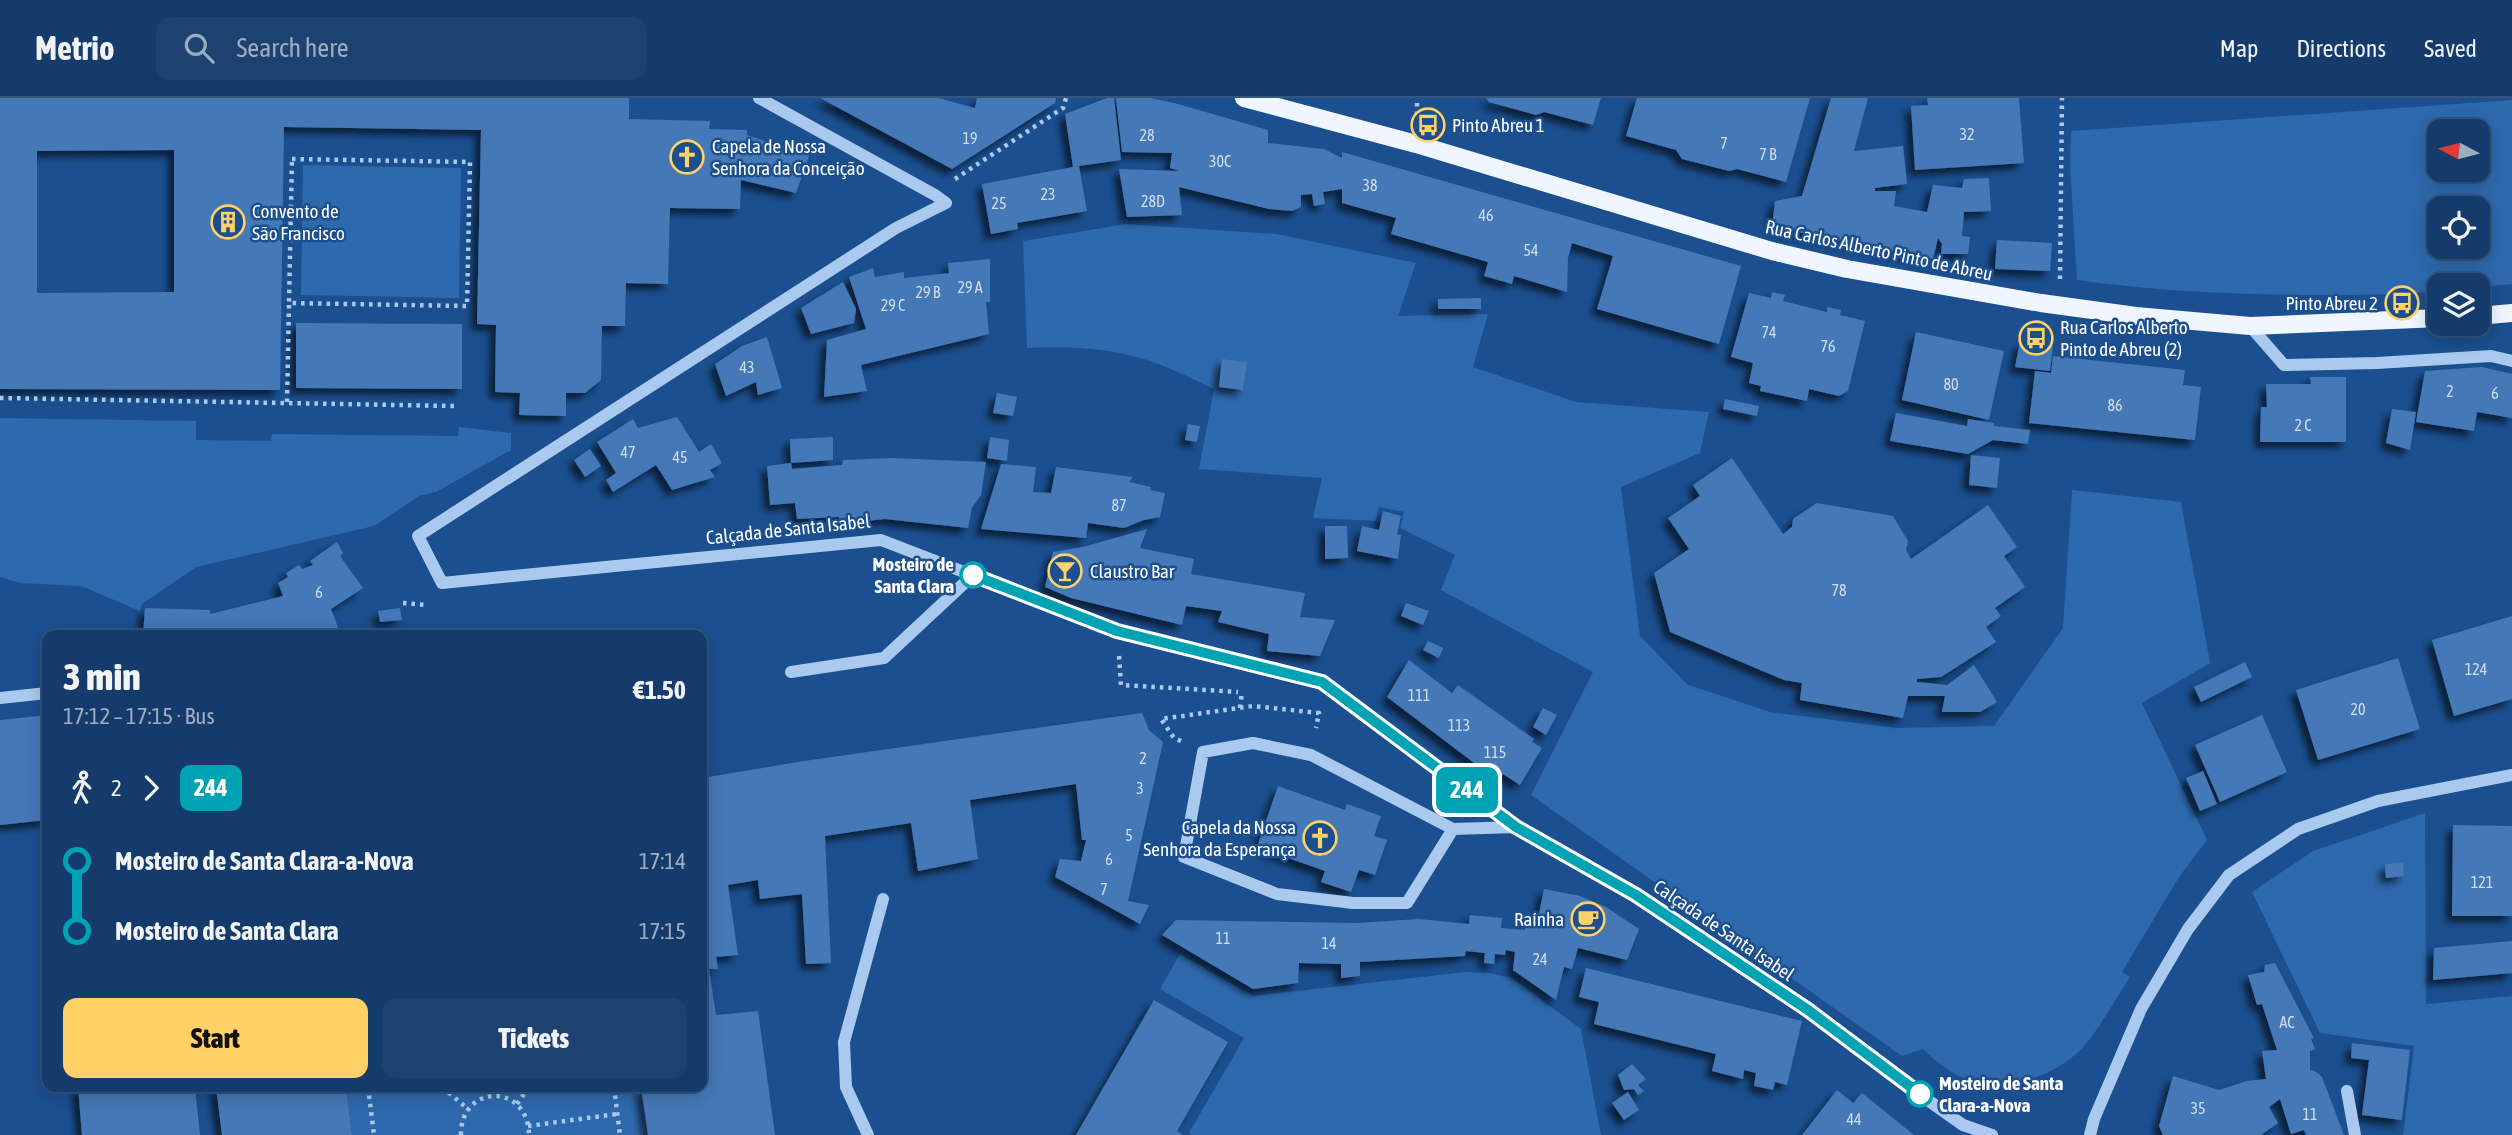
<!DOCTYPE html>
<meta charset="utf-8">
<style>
:root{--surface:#143b6b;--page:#1d4271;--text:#f1f3f6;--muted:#9dadc1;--line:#33557e;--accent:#ffd166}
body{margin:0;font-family:"Asap Condensed",sans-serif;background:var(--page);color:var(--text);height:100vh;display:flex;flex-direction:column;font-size:26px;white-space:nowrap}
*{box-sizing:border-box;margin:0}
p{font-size:23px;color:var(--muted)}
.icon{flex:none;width:38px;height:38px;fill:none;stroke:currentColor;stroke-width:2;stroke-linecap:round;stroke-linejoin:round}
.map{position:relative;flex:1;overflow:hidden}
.drawer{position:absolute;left:42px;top:532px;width:665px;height:462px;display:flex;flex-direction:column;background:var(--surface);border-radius:14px;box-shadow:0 4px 18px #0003,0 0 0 2px var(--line)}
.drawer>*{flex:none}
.badge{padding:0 14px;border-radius:10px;font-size:24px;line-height:46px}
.needle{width:46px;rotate:277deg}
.buttons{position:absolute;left:2427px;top:21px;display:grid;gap:14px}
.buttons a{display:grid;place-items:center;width:63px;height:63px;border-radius:14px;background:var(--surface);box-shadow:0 4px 18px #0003,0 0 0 2px var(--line);font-size:35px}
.map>.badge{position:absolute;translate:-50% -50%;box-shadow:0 0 0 4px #fff}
.legs{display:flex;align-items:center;gap:10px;height:77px;padding:0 21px;font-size:23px}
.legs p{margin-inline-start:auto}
.head{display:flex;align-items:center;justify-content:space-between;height:119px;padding:0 21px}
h1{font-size:38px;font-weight:800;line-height:52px}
.button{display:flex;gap:14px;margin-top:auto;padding:14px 21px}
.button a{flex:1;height:80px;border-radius:14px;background:var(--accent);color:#111;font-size:28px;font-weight:800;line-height:80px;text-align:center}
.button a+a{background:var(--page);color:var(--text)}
ul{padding:0 21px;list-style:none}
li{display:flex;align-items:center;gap:24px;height:70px;font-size:26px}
li i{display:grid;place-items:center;width:10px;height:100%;margin:0 9px;background:currentColor}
li i::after{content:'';width:18px;height:18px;margin:-9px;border:5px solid;border-radius:50%;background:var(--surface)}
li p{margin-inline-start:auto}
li:first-child i{background:linear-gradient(#0000 50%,currentColor 0)}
li:last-child i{background:linear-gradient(currentColor 50%,#0000 0)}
header{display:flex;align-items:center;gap:42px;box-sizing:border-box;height:98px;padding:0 35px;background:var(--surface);border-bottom:2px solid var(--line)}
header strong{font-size:33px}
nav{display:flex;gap:38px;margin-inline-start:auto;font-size:24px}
.search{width:490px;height:63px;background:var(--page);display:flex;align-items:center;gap:18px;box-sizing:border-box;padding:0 24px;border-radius:14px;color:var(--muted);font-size:26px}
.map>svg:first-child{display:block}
</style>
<header>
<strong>Metrio</strong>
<div class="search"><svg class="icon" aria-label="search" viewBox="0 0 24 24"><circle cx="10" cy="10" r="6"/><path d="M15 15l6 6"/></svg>Search here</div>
<nav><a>Map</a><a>Directions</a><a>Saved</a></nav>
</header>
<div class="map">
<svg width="2512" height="1037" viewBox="0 0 2512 1037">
<defs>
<filter id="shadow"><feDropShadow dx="-6" dy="6" stdDeviation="3.5" flood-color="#0009"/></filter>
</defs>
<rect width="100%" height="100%" fill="#1b4f8f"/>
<!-- green -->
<g fill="#2e69ad" fill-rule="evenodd">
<path d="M2512,2v184l-34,3v-2h-38l-1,6c-40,4 -81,4 -122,4 -81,0 -160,-4 -240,-15l-7,-114 1,-35zM2440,33h38v39h-38zM2440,110h38v39h-38z"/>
<polygon points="303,67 461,70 459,200 301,197"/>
<path d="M1126,126l150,10 140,29 -18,53 90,-2 -15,53 103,35 133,10 -9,41 -79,34 19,149 48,49 82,27 126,16 98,-2 69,-98 9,-138 109,12 29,161 -68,40 65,137 -28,37 -57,95 8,5c-15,22 -28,48 -45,68 -29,33 -87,52 -128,30 -13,-7 -24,-16 -34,-26l-21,7 -371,-261 62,-123 -152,-82 14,-35 -55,-27 4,-16 -25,-5 -3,14 -63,-3 9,-40 -123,-9 15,-80c-19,-9 -37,-18 -56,-25 -41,-16 -88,-18 -131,-16l-4,-107z"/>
<polygon points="0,320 196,323 196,342 271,343 272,336 458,338 459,329 511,335 511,352 436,394 419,398 374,428 196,469 142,506 140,513 81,488 20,485 0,479"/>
<polygon points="2425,715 2426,906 2512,898 2512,1037 2403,1037 2414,948 2320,935 2252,794 2313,753"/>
<polygon points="1180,856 1253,898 1466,874 1489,875 1512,880 1581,931 1601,1037 1192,1037 1189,1035 1244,940 1160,891"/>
<polygon points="346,989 641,989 648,1037 352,1037"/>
</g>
<!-- building -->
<g fill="#4478b7" fill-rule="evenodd" filter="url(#shadow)">
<path d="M0,0h629v21l81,2 -1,8 38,1v5l62,21 -13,37 -55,-13 -1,29 -70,-1 -2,76 -42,-1 -1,43h-23l-1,54 -16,13h-19v23l-47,-1 1,-22 -25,-1 1,-67 -19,-1 4,-194 -197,-3 -4,263 -280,-1zM174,52v142l-137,1v-142z"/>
<polygon points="820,0 938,0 997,16 975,10 977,0 1056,0 1055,5 952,71"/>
<polygon points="1107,0 1114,0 1121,62 1079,68 1087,113 1017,125 1018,131 991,136 982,86 1073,69 1065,16"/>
<polygon points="1116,0 1151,0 1178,6 1268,32 1268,45 1324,51 1342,60 1342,54 1741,168 1719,246 1597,211 1613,158 1572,145 1568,160 1567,194 1514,178 1512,186 1484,178 1488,164 1391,136 1396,120 1342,105 1342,91 1323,94 1325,106 1314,108 1312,96 1301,97 1301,109 1292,113 1269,111 1179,89 1182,117 1127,119 1119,71 1179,73 1170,70 1172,55 1122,54"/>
<polygon points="1486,0 1601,0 1593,27 1544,14 1536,17 1489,4"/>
<polygon points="1637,0 1810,0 1786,84 1737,71 1729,73 1682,61 1676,52 1626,38"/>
<polygon points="1831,0 1868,0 1854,53 1903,48 1907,86 1875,90 1875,93 1896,93 1894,108 1927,114 1933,87 1962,90 1964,81 1989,80 1991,113 1964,114 1962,138 1970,139 1968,156 1941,156 1942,146 1938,140 1933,161 1772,129 1775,103 1802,98"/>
<polygon points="1927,0 2019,0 2024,65 1915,72 1911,8 1928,7"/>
<polygon points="1997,142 2052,145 2050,173 1995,171"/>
<polygon points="990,161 990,204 986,204 989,236 861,267 867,293 824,299 827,242 866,231 849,179 873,170 875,179 904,174 904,180 949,175 948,165"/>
<polygon points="843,184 856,211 854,225 811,236 801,210"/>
<polygon points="1772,194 1785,197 1783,203 1827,214 1827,209 1841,212 1840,217 1865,223 1848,293 1839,298 1809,291 1807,303 1760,293 1761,288 1749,285 1753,265 1731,259 1749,195 1771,200"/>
<polygon points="1481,200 1481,211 1438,211 1438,201"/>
<polygon points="296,225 462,226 462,291 296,290"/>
<polygon points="1916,234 2004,253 1989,322 1902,302"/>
<polygon points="767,239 782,290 758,297 756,284 726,298 715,266 742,248"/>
<polygon points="2020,244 2053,248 2050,273 2015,269"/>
<polygon points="2053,258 2185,272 2183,287 2201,289 2195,342 2029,325 2035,273 2051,275"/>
<polygon points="1222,261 1247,264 1243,292 1219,289"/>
<polygon points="2482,269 2512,276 2512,320 2477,314 2474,333 2416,324 2425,273"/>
<polygon points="2310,279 2346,279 2346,344 2260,344 2261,309 2267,309 2266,286 2311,286"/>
<polygon points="997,295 1017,299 1013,318 993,315"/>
<polygon points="1725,301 1759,308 1757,318 1723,311"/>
<polygon points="2392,311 2416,314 2410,352 2386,345"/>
<polygon points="1896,315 1967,328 1968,321 1994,325 1994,328 2030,332 2028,346 1993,342 1968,356 1890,343"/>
<polygon points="677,319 699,354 711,346 722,365 710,372 715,379 672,392 656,367 613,394 606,382 616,375 597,344 633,321 638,330"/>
<polygon points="1188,326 1200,328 1197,344 1185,342"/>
<polygon points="833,339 833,362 791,365 790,341"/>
<polygon points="990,339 1009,342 1007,363 987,360"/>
<polygon points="590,351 601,368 585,379 574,362"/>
<polygon points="1971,357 2000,360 1997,390 1969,387"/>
<polygon points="891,360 986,364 981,397 972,410 968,430 885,421 839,426 839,419 797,421 795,405 770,407 767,368 791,365 792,371 842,367 843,362"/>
<polygon points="1732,360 1783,436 1792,429 1793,421 1817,405 1893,418 1908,443 1906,452 1911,461 1988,407 2017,449 2004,458 2025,489 1995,510 2001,518 1986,529 1996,544 1941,579 1917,581 1917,584 1947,587 1974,567 1997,604 1980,614 1942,614 1945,598 1908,598 1903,620 1800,602 1802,585 1784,582 1670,534 1654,475 1689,451 1668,420 1700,398 1693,387"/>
<polygon points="1001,366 1036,369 1033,394 1051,395 1056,369 1133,379 1129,384 1151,389 1150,392 1165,395 1160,419 1144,422 1124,430 1088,425 1086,440 981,431"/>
<polygon points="1383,413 1401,418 1397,436 1401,437 1398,461 1357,453 1362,428 1379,432"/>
<polygon points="1325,428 1347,428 1348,460 1325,461"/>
<polygon points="1147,431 1140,450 1194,461 1191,476 1305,495 1300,519 1335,522 1320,558 1267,553 1269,536 1218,524 1222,513 1186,508 1182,527 1071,500 1045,489 1053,454 1083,449"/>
<polygon points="337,444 343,455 340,458 363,490 331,511 339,532 304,537 143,537 145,510 210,512 210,516 283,498 278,485 288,479 286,475 299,467 302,471 313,467 310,463"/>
<polygon points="1406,505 1429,513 1423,527 1401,518"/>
<polygon points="400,510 402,522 380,524 378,513"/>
<polygon points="2512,518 2512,601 2454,618 2432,542"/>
<polygon points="1428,543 1443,550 1439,560 1423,552"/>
<polygon points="2398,560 2420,631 2318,662 2296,592"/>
<polygon points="1409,562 1452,595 1458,587 1534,641 1532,644 1542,650 1520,687 1503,676 1498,683 1387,599"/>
<polygon points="2245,564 2252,579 2201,604 2194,589"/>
<polygon points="1543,610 1557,617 1546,637 1533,629"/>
<polygon points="1142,615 1149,632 1163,644 1128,803 1149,807 1140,826 1055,779 1060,761 1081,763 1086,742 1082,742 1076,686 970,702 978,761 918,773 911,725 825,738 831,865 806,866 802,796 760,801 758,782 728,787 738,857 716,859 718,871 709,871 716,917 758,913 775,1037 648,1037 641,989 702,989 702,680 804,663"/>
<polygon points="47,617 47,722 0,727 0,622"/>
<polygon points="2262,617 2287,674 2220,704 2195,647"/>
<polygon points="2203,673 2217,706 2200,713 2186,680"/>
<polygon points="1278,688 1345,712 1347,706 1381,718 1374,738 1387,742 1375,777 1359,772 1351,794 1321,784 1325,773 1257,749"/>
<polygon points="2453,727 2512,728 2512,818 2452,818"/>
<polygon points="2403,765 2404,778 2386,780 2385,766"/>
<polygon points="1544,791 1580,798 1606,809 1639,831 1627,862 1578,850 1572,871 1564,869 1556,902 1513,872 1515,854 1506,852 1505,857 1495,856 1494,866 1484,865 1485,855 1466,853 1465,858 1360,864 1360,878 1341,880 1341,866 1299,865 1298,885 1253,891 1162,837 1176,822 1357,825 1419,821 1469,826 1470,817 1502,820 1501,830 1525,832 1525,826 1536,830"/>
<polygon points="2512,843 2512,875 2433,882 2434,850"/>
<polygon points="2275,865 2314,940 2311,941 2315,951 2310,953 2310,972 2315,973 2322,979 2344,1037 2306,1037 2304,1032 2291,1036 2280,1001 2269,1009 2278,1025 2261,1037 2163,1037 2159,1028 2173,978 2219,992 2247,983 2266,981 2262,953 2277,952 2262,906 2257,907 2248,877 2264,874 2265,867"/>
<polygon points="1586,870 1802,923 1787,987 1775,984 1773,992 1754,988 1756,975 1744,972 1743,981 1712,973 1716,956 1594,926 1599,904 1579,899"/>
<polygon points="1154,902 1228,944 1177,1033 1183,1037 1076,1037"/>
<polygon points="2352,945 2410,952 2402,1022 2362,1017 2369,962 2351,960"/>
<polygon points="1632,966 1646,981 1638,987 1644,993 1638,997 1634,991 1624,992 1618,977"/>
<polygon points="78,989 195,989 200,1037 82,1037"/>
<polygon points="216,989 346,989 352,1037 222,1037"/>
<polygon points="1837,992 1853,1005 1862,995 1914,1037 1802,1037"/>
<polygon points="1628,994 1639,1012 1624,1022 1612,1005"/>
</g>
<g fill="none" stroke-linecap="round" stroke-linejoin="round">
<!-- path -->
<g stroke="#a9c9ee" stroke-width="4.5" stroke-dasharray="3.5 5" stroke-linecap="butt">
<polyline points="1417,17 1417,0"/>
<polygon points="292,61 470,64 467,208 289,205"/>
<polyline points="955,81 1063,10 1066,0"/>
<polyline points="2060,181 2062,0"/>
<polyline points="0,300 454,308"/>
<polyline points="287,304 289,205"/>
<polyline points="403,505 427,507"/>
<polyline points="1119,558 1121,587 1238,594"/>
<polyline points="1240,610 1242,594"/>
<polyline points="1181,643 1174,640 1161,621 1253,608 1319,615 1316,630"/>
<polyline points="368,989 374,1037"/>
<polyline points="442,989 468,1011"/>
<polyline points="494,989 495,997"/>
<polyline points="614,989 620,1037"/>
<polyline points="517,1006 529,989"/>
<polyline points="528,1028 617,1016"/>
<path d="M461,1037c-1,-51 67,-53 68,0"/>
</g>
<!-- minor -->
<g stroke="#a9c9ee" stroke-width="12">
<polyline points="759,0 935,97 946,105 896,130 418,438 442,485 881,442 1117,533 1322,585 1516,729 1636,797 1808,912 1898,981 1963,1027 1992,1037"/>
<polyline points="2250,228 2284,267 2377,265 2491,258 2512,263"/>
<polyline points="791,574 884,560 973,477"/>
<polyline points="0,600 47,595"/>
<polyline points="1453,731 1407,805 1353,805 1277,796 1184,759 1203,654 1253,645 1311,657 1453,731 1516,729"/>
<polyline points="2347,993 2355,1037"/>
<polyline points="868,1037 846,989 844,944 883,801"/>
<polyline points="2090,1037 2094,1021 2141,911 2188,831 2229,777 2298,731 2378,703 2512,677"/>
</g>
<!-- major -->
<g stroke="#f0f6ff" stroke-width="18">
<polyline points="1244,0 1416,46 1772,153 1847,171 2041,205 2136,218 2250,228 2440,220"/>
<polyline points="2478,218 2512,215"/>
</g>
</g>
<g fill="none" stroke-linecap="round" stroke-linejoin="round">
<defs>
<polyline id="line-1" points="973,477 1117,533 1322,584 1516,729 1636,797 1808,912 1920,996"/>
</defs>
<!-- line-1 casing -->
<use href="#line-1" stroke="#fff" stroke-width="16"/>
<!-- line-1 -->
<use href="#line-1" stroke="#00a3b4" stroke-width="10"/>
</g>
<!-- icons -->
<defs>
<symbol id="bus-ring" viewBox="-11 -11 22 22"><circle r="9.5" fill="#1b4f8f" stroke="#ffd166" stroke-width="1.5"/><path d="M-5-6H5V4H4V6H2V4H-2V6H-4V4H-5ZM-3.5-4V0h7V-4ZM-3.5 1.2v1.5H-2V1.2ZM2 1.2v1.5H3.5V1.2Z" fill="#ffd166"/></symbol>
<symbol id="church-ring" viewBox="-11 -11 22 22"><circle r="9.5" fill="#1b4f8f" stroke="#ffd166" stroke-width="1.5"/><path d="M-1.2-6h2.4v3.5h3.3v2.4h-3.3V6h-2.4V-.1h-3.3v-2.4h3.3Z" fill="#ffd166"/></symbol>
<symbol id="building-ring" viewBox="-11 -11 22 22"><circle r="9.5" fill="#1b4f8f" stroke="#ffd166" stroke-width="1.5"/><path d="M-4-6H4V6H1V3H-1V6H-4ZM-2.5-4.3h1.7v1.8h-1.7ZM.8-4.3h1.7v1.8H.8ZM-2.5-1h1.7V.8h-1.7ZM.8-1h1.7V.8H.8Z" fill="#ffd166"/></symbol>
<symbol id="bar-ring" viewBox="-11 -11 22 22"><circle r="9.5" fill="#1b4f8f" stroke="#ffd166" stroke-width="1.5"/><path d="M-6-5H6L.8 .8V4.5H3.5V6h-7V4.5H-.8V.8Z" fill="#ffd166"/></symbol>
<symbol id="cafe-ring" viewBox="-11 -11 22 22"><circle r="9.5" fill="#1b4f8f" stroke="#ffd166" stroke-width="1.5"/><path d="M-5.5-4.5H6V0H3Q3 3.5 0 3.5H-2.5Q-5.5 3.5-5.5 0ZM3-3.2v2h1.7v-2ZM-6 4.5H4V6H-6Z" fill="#ffd166"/></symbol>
</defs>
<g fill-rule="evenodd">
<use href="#bus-ring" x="1409" y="8" width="38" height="38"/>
<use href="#church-ring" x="668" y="40" width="38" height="38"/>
<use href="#building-ring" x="209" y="105" width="38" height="38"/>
<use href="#bus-ring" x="2383" y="186" width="38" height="38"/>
<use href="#bus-ring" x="2017" y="221" width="38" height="38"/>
<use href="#bar-ring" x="1046" y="454" width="38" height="38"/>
<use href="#church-ring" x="1301" y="721" width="38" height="38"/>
<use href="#cafe-ring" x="1569" y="802" width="38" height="38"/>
</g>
<!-- markers -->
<g fill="#fff" stroke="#00a3b4" stroke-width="3.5">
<circle cx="973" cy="477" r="12"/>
<circle cx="1920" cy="996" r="12"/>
</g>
<g text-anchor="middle" stroke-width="5" stroke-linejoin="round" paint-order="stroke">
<!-- number labels -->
<g font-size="16" fill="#d0dded">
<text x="1967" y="42">32</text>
<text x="1147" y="43">28</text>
<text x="970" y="46">19</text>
<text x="1724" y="51">7</text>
<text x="1768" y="62">7 B</text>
<text x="1220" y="69">30C</text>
<text x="1370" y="93">38</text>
<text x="1048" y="102">23</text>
<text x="1153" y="109">28D</text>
<text x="999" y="111">25</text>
<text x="1486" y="123">46</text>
<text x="1531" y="158">54</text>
<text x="970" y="195">29 A</text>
<text x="928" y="200">29 B</text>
<text x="893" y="213">29 C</text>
<text x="1769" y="240">74</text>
<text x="1828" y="254">76</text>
<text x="747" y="275">43</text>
<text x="1951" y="292">80</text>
<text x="2450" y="299">2</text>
<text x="2495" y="301">6</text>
<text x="2115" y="313">86</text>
<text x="2303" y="333">2 C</text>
<text x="628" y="360">47</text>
<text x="680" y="365">45</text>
<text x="1119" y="413">87</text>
<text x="1839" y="498">78</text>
<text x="319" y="500">6</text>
<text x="2476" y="577">124</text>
<text x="1419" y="603">111</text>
<text x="2358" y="617">20</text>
<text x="1459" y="633">113</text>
<text x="1495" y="660">115</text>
<text x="1143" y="666">2</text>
<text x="1140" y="696">3</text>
<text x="1129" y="743">5</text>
<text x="1109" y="767">6</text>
<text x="2482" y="790">121</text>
<text x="1104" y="797">7</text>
<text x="1223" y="846">11</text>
<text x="1329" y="851">14</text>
<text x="1540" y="867">24</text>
<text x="2287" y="930">AC</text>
<text x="2198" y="1016">35</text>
<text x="2310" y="1022">11</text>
<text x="1854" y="1027">44</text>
</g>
<!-- poi labels -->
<g font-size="19" fill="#fff" stroke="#1b4f8f" text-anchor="start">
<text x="1452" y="34">Pinto Abreu 1</text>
<text x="712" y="55">Capela de Nossa<tspan x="712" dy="22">Senhora da Conceição</tspan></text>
<text x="252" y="120">Convento de<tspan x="252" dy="22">São Francisco</tspan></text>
<text x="2378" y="212" text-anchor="end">Pinto Abreu 2</text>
<text x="2060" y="236">Rua Carlos Alberto<tspan x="2060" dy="22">Pinto de Abreu (2)</tspan></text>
<text x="1090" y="480">Claustro Bar</text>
<text x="1296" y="736" text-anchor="end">Capela da Nossa<tspan x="1296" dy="22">Senhora da Esperança</tspan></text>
<text x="1564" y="828" text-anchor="end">Raínha</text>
</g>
<!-- street labels -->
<g font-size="19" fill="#fff" stroke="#1b4f8f">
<text transform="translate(1879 152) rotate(12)" y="7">Rua Carlos Alberto Pinto de Abreu</text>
<text transform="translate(788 431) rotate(-6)" y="7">Calçada de Santa Isabel</text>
<text transform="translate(1724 832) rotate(34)" y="7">Calçada de Santa Isabel</text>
</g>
<!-- stop labels -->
<g font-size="19" font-weight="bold" fill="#fff" stroke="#1b4f8f" text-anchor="end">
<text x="954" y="473">Mosteiro de<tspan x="954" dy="22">Santa Clara</tspan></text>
<text x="1939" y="992" text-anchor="start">Mosteiro de Santa<tspan x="1939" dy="22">Clara-a-Nova</tspan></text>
</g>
</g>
</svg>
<div class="buttons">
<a><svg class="needle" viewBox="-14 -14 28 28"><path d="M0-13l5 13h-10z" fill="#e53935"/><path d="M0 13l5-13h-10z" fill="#9dadc1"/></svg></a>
<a><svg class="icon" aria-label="locate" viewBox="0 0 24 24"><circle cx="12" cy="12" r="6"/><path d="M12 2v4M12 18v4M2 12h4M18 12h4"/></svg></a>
<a><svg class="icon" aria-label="layers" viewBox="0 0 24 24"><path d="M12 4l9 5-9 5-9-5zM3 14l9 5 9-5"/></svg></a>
</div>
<b class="badge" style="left:1467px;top:692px;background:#00a3b4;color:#fff">244</b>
<section class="drawer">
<div class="head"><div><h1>3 min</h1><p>17:12 – 17:15 · Bus</p></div><b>€1.50</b></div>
<div class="legs"><svg class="icon" aria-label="walk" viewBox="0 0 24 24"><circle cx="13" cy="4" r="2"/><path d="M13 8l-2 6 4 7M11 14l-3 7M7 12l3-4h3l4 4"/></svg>2<svg class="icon" aria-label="forward" viewBox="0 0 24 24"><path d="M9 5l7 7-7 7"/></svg><b class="badge" style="background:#00a3b4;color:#fff">244</b></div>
<ul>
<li><i style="color:#00a3b4"></i><b>Mosteiro de Santa Clara-a-Nova</b><p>17:14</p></li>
<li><i style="color:#00a3b4"></i><b>Mosteiro de Santa Clara</b><p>17:15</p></li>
</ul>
<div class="button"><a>Start</a><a>Tickets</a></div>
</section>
</div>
